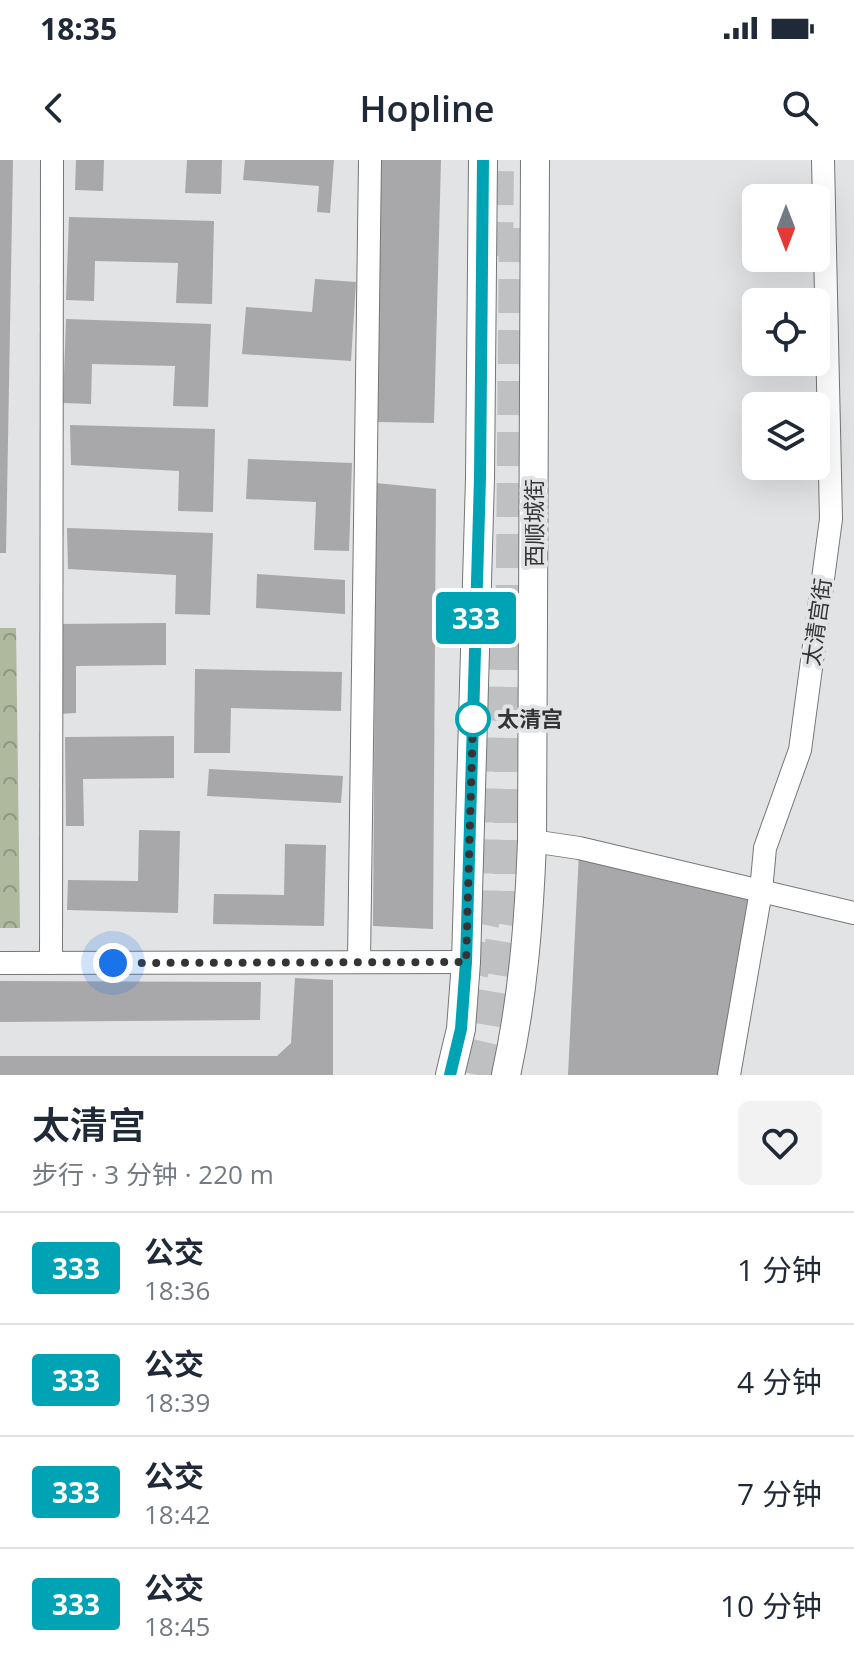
<!DOCTYPE html>
<html lang="zh">
<meta charset="utf-8">
<style>
:root{--surface:#fff;--page:#f2f2f3;--text:#1f2937;--muted:#747a83;--line:#e0e1e3}
body{margin:0;font-family:"Open Sans","Noto Sans SC",sans-serif;background:var(--page);color:var(--text);height:100vh;display:flex;flex-direction:column;font-size:30px;white-space:nowrap}
*{box-sizing:border-box;margin:0}
p{font-size:26px;color:var(--muted)}
.icon{flex:none;width:44px;height:44px;fill:none;stroke:currentColor;stroke-width:2;stroke-linecap:round;stroke-linejoin:round}
.map{position:relative;height:915px;overflow:hidden}
.details{display:flex;flex-direction:column;background:var(--surface);flex:1}
.details>*{flex:none}
.badge{padding:0 16px;border-radius:6px;font-size:28px;line-height:52px}
.needle{width:52px;rotate:180deg}
.controls{position:absolute;left:742px;top:24px;display:grid;gap:16px}
.controls a{display:grid;place-items:center;width:88px;height:88px;border-radius:12px;background:var(--surface);box-shadow:0 8px 32px #0002;font-size:40px}
.you{position:absolute;width:40px;height:40px;margin:-20px;border:6px solid #fff;border-radius:50%;background:#1a73e8;box-shadow:0 0 0 12px #1a73e833}
.map>.badge{position:absolute;translate:-50% -50%;box-shadow:0 0 0 4px #fff}
.round{display:grid;place-items:center;flex:none;width:84px;height:84px;border-radius:12px;background:var(--page)}
.headline{display:flex;align-items:center;justify-content:space-between;height:136px;padding:0 32px}
h1{font-size:38px;font-weight:600;line-height:60px}
ul{padding:0;list-style:none}
li{display:flex;align-items:center;gap:24px;height:112px;padding:0 32px;border-top:2px solid var(--line)}
li div{flex:1}
li b{display:block;font-size:30px}
li em{font-style:normal}
li .badge{min-width:88px;font-weight:700;text-align:center}
.status{display:flex;justify-content:space-between;align-items:center;height:56px;padding:0 40px;background:var(--surface);direction:ltr}
.status svg{height:22px;fill:currentColor}
header{display:flex;justify-content:space-between;align-items:center;height:104px;padding:0 32px;background:var(--surface);font-size:36px;font-weight:600}
.map>svg:first-child{display:block}
</style>
<div class="status"><b>18:35</b><svg viewBox="0 0 49 12"><path d="M0 12V9h3v3zM5 12V6h3v6zM10 12V3h3v9zM15 12V0h3v12zM26 1h20v11H26zM47 4h2v5h-2z"/></svg></div>
<header><svg class="icon" aria-label="back" viewBox="0 0 24 24"><path d="M15 5l-7 7 7 7"/></svg>Hopline<svg class="icon" aria-label="search" viewBox="0 0 24 24"><circle cx="10" cy="10" r="6"/><path d="M15 15l6 6"/></svg></header>
<div class="map">
<svg width="854" height="915" viewBox="0 0 854 915">
<defs>
<pattern id="park-crowns" width="20" height="18" patternUnits="userSpaceOnUse" patternTransform="scale(2)"><rect width="20" height="18" fill="#afb99d"/><path d="M2 6a3 3 0 1 1 6 0M12 15a3 3 0 1 1 6 0" fill="none" stroke="#8f9781"/></pattern>
</defs>
<rect width="100%" height="100%" fill="#e2e3e5"/>
<!-- park -->
<polygon fill="url(#park-crowns)" points="0,468 16,468 20,768 0,768"/>
<!-- building -->
<g fill="#a8a7a9">
<polygon points="0,0 13,0 6,393 0,393"/>
<polygon points="76,0 104,0 103,31 75,30"/>
<polygon points="187,0 222,0 221,34 185,33"/>
<polygon points="245,0 334,0 330,53 317,52 319,26 243,20"/>
<polygon points="380,0 441,0 434,263 377,262"/>
<polygon points="69,57 214,61 212,144 176,143 178,103 95,101 94,141 66,140"/>
<polygon points="315,119 356,122 351,201 242,194 246,147 312,152"/>
<polygon points="66,159 211,164 208,247 173,246 175,206 92,204 91,244 63,243"/>
<polygon points="70,265 215,269 213,352 178,351 179,311 71,305"/>
<polygon points="248,299 352,303 349,391 314,390 316,342 246,339"/>
<polygon points="376,323 436,329 433,769 373,766"/>
<polygon points="67,368 213,373 210,455 175,454 176,415 68,409"/>
<polygon points="257,414 345,420 345,454 256,448"/>
<polygon points="166,463 166,505 76,506 76,553 58,554 57,464"/>
<polygon points="195,509 342,512 341,551 231,548 230,593 194,593"/>
<polygon points="174,576 174,618 83,619 84,666 66,666 65,577"/>
<polygon points="209,609 343,616 341,643 207,636"/>
<polygon points="139,670 180,671 178,753 67,750 68,720 138,721"/>
<polygon points="285,684 326,685 324,766 213,764 214,734 284,735"/>
<polygon points="579,692 755,730 727,915 568,915"/>
<polygon points="295,818 333,820 333,915 0,915 0,896 277,896 291,883"/>
<polygon points="0,821 261,822 260,860 0,862"/>
</g>
<g fill="none" stroke-linecap="round" stroke-linejoin="round">
<!-- highway-tunnel -->
<g stroke="#bfc0c2" stroke-width="34" stroke-dasharray="34 17" stroke-linecap="butt">
<polyline points="496,96 497,0"/>
<polyline points="471,814 484,754 489,456"/>
<polyline points="477,915 488,868 510,736 516,63"/>
</g>
<defs>
<g id="minor">
<polyline points="532,681 579,688 854,753"/>
<polyline points="359,802 370,0"/>
<polyline points="0,803 466,802"/>
<polyline points="51,803 52,0"/>
<polyline points="729,915 761,731 765,688 800,590 831,359 823,0"/>
</g>
<g id="major">
<polyline points="450,915 461,869 466,802 480,318 483,0"/>
<path d="M506,915c17,-78 23,-154 26,-234l3,-681"/>
</g>
</defs>
<!-- minor casing -->
<use href="#minor" stroke="#747677" stroke-width="24"/>
<!-- major casing -->
<use href="#major" stroke="#747677" stroke-width="30"/>
<!-- minor -->
<use href="#minor" stroke="#fff" stroke-width="22"/>
<!-- major -->
<use href="#major" stroke="#fff" stroke-width="28"/>
</g>
<g fill="none" stroke-linecap="round" stroke-linejoin="round">
<defs>
<polyline id="line" points="450,915 461,869 466,802 480,318 483,0"/>
</defs>
<!-- line casing -->
<use href="#line" stroke="#fff" stroke-width="18"/>
<!-- line -->
<use href="#line" stroke="#00a3b4" stroke-width="12"/>
<!-- walk -->
<polyline stroke="#343435" stroke-width="8" stroke-dasharray="0 14.4" points="113,803 466,802 473,559"/>
</g>
<!-- markers -->
<circle fill="#fff" stroke="#00a3b4" stroke-width="4" cx="473" cy="559" r="16"/>
<g text-anchor="middle" stroke-width="8" stroke-linejoin="round" paint-order="stroke">
<!-- street labels -->
<g font-size="22" fill="#343435" stroke="#e2e3e5">
<text transform="translate(534 363) rotate(-90)" y="8">西顺城街</text>
<text transform="translate(817 462) rotate(-82)" y="8">太清宫街</text>
</g>
<!-- stop labels -->
<g font-size="22" font-weight="bold" fill="#343435" stroke="#e2e3e5" text-anchor="start">
<text x="497" y="567">太清宫</text>
</g>
</g>
</svg>
<div class="controls">
<a><svg class="needle" viewBox="-14 -14 28 28"><path d="M0-13l5 13h-10z" fill="#e53935"/><path d="M0 13l5-13h-10z" fill="#747a83"/></svg></a>
<a><svg class="icon" aria-label="locate" viewBox="0 0 24 24"><circle cx="12" cy="12" r="6"/><path d="M12 2v4M12 18v4M2 12h4M18 12h4"/></svg></a>
<a><svg class="icon" aria-label="layers" viewBox="0 0 24 24"><path d="M12 4l9 5-9 5-9-5zM3 14l9 5 9-5"/></svg></a>
</div>
<div class="you" style="left:113px;top:803px"></div>
<b class="badge" style="left:476px;top:458px;background:#00a3b4;color:#fff">333</b>
</div>
<section class="details">
<div class="headline"><div><h1>太清宫</h1><p>步行 · 3 分钟 · 220 m</p></div><a class="round"><svg class="icon" aria-label="heart" viewBox="0 0 24 24"><path d="M12 20l-8-8c-3-5 5-10 8-4 3-6 11-1 8 4z"/></svg></a></div>
<ul>
<li><span class="badge" style="background:#00a3b4;color:#fff">333</span><div><b>公交</b><p>18:36</p></div><em>1 分钟</em></li>
<li><span class="badge" style="background:#00a3b4;color:#fff">333</span><div><b>公交</b><p>18:39</p></div><em>4 分钟</em></li>
<li><span class="badge" style="background:#00a3b4;color:#fff">333</span><div><b>公交</b><p>18:42</p></div><em>7 分钟</em></li>
<li><span class="badge" style="background:#00a3b4;color:#fff">333</span><div><b>公交</b><p>18:45</p></div><em>10 分钟</em></li>
</ul>
</section>
